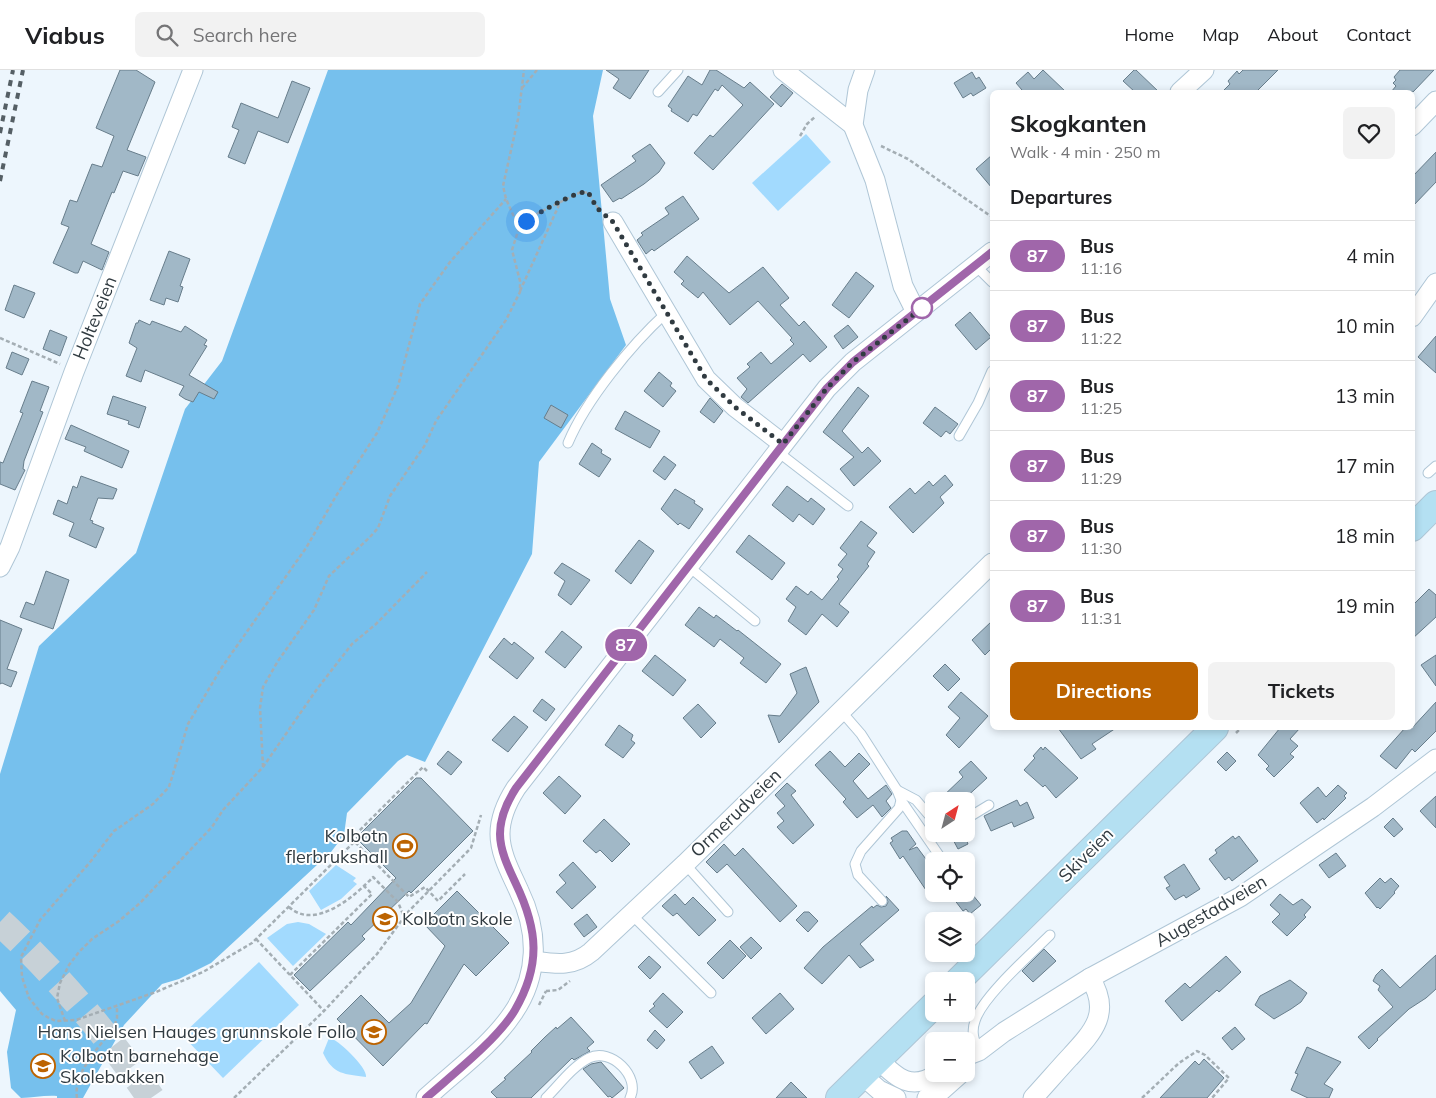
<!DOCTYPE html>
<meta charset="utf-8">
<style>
:root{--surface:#fff;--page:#f2f2f2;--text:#202124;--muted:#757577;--line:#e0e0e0;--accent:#bc6300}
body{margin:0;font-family:Mulish,sans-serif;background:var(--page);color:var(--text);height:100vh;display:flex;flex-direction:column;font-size:19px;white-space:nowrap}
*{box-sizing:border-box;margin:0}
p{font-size:16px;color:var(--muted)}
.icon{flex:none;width:28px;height:28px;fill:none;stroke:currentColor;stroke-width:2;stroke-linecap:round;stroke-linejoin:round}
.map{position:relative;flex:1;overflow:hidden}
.panel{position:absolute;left:990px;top:20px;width:425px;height:640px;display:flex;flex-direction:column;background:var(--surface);border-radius:8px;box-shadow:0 2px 8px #0003}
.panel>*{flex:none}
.badge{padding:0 10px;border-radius:16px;font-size:18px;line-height:32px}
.needle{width:32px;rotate:36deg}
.buttons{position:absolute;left:925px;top:722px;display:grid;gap:10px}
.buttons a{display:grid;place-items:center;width:50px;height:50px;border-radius:8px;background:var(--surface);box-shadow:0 2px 8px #0003;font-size:25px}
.you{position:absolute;width:25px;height:25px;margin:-12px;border:4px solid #fff;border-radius:50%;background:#1a73e8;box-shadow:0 0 0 8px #1a73e833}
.map>.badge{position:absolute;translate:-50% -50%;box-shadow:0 0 0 2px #fff}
h2{padding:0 20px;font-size:19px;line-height:45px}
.round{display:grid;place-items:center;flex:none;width:52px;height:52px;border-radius:8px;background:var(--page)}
.summary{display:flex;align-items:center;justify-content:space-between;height:85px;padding:0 20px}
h1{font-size:24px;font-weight:700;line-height:38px}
.button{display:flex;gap:10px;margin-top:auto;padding:10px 20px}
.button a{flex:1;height:58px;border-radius:8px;background:var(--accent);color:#fff;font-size:20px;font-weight:700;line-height:58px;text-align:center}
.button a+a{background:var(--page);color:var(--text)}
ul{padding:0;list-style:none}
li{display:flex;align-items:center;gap:15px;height:70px;padding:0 20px;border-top:1px solid var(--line)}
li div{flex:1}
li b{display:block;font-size:19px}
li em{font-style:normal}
li .badge{min-width:55px;font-weight:700;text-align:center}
header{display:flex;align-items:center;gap:30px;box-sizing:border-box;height:70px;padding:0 25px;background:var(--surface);border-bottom:1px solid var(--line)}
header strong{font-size:24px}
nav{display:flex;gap:28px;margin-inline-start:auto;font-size:18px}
.search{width:350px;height:45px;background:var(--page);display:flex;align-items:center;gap:12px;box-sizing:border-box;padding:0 18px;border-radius:8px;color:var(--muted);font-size:19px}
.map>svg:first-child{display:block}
</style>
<header>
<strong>Viabus</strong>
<div class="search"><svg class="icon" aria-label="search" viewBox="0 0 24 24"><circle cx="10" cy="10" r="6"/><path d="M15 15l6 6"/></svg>Search here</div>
<nav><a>Home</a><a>Map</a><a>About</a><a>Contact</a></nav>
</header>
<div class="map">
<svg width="1436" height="1028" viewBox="0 0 1436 1028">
<rect width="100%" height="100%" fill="#edf6fd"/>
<!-- green -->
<g fill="#a2dafe">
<polygon points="806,64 831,92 778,141 752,113"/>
<polygon points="336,795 356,808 353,811 357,814 341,829 321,840 309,821"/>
<polygon points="298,852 309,854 326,864 293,896 267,868 287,854"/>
<polygon points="259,892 299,935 223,1008 182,965"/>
<path d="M329,968c8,0 39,30 37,39 -21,-3 -33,-2 -43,-24z"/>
</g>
<!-- forest -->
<path fill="#76c0ed" d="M328,0h275l-10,46 17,183 16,46 -87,117 -7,92 -107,208 -18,-7 -9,6 -51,52 -3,22 -13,17 -120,111 -32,16 -17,5 -38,41 -41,73h-26v-2c-13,-1 -23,2 -36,2l-10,-10 -4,-36 9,-42 -16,-19v-217l39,-128 97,-93 49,-144 37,-48z"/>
<!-- building -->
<g fill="#a1b8c7" stroke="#677d8b">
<polygon points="120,0 136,0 155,12 127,80 146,87 138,106 123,101 114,123 112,122 91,174 109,182 102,200 83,191 78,203 75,203 53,193 69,157 61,154 70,130 77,132 92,94 102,97 114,66 96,58"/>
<polygon points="606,0 649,0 630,29 613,18 619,9"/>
<polygon points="710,0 716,0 744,18 750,12 774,34 713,100 694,83 710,65 713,67 743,35 722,15 718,21 715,19 697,46 693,44 688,52 671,41 672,39 668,36 688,6 702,15"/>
<polygon points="1043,0 1066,22 1019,22 1022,20 1016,13 1028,2 1034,9"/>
<polygon points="1134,0 1136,0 1159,22 1135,22 1123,11"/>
<polygon points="1243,0 1278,0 1256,22 1222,22 1230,14 1228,11 1237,1 1239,4"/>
<polygon points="1400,0 1434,0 1413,22 1391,22 1396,16 1393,13 1396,10 1394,7"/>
<polygon points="972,2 976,9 979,7 986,18 973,26 971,23 963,28 954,13"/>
<polygon points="292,11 310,18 288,73 258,61 245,94 228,87 239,60 232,57 241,33 278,48"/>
<polygon points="782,14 793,23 781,37 770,27"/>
<polygon points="650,74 665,93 659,102 644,114 621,129 620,128 613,132 601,115 636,91 632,86"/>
<polygon points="1436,82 1436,112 1412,137 1412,107"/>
<polygon points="992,85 992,118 976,99"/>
<polygon points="683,126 699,149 654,181 652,179 646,184 637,170 643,165 641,163 669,144 665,138"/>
<polygon points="169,181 190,189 180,216 183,217 178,232 166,228 164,235 150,230"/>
<polygon points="687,186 729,223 763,197 789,228 780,235 799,256 804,251 827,277 810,292 803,284 748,333 741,327 747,319 737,308 750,297 747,294 761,282 771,294 794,274 790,270 792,268 758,231 730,255 703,222 698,228 681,214 684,211 674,202"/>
<polygon points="856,202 874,216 849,248 832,235"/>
<polygon points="14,215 35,223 24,248 5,240"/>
<polygon points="970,242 991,267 976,280 955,255"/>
<polygon points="139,250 150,255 152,251 181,262 185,256 207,270 204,275 207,276 189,305 218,322 214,329 199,322 193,332 185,329 179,325 184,316 145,300 141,312 126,306 137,278 129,273 136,253 138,253"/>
<polygon points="848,255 858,267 843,279 834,266"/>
<polygon points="50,260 67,267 60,286 43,279"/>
<polygon points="1436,266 1436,303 1418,287"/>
<polygon points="12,282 29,289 22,305 6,298"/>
<polygon points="659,302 672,313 670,316 676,321 663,337 644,321"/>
<polygon points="32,311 49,317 40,341 43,342 24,391 23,399 25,400 15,420 0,414 0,392 3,393 23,343 20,342"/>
<polygon points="858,317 869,326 842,361 862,383 868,377 881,391 854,416 840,399 854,387 823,362"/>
<polygon points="113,326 146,337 139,358 128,354 129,351 107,344"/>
<polygon points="710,328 723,341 714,353 700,342"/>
<polygon points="551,335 568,345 561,358 544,348"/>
<polygon points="935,337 958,354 950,364 946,361 941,367 923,353"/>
<polygon points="625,341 660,361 650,378 615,359"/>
<polygon points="71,355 129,381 122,398 84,381 86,377 65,369"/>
<polygon points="592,373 602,380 601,383 611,389 599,407 579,394"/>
<polygon points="664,386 676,395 665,410 653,401"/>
<polygon points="945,405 953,415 940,427 944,433 913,463 889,437 910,418 915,424 929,411 933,416"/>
<polygon points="81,406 117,419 113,429 98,428 90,450 93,451 92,453 104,458 96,478 69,466 74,453 53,444 58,430 67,434 73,416 77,418"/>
<polygon points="787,416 808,432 811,428 825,439 813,455 799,444 793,452 772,435"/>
<polygon points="675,419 695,431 694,433 703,439 689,459 680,453 678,455 661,439"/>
<polygon points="861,451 877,463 867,476 875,482 867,494 869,496 839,534 849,542 837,557 822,544 806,565 788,551 796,537 786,529 796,516 808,525 811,521 822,530 839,509 837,507 843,499 838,495 847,484 840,478"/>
<polygon points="749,465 785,493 772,510 736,482"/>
<polygon points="639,470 654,481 631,514 615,501"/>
<polygon points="562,493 590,510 571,535 558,525 565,511 554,503"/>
<polygon points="46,501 69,510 53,559 20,547 26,532 34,535"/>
<polygon points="1429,519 1436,525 1436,547 1412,569 1412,536"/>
<polygon points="699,537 714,548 716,545 737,561 738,560 781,594 766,613 740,593 744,588 720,569 714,577 685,555"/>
<polygon points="0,550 22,559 7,599 17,602 11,617 2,613 0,614"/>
<polygon points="992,551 992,578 985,585 972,570"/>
<polygon points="562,561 582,577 565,598 545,582"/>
<polygon points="504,568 512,575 514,572 534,588 517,609 489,587"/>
<polygon points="655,585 686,610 673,626 642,601"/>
<polygon points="1436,585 1436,616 1421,595"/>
<polygon points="945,594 960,609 948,621 933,606"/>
<polygon points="806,597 819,632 779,673 768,645 780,646 797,623 790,604"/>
<polygon points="961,622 988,646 959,678 946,665 960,648 948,637"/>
<polygon points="542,629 555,639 546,651 533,641"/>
<polygon points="1436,632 1436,661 1415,682 1412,679 1396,699 1380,686 1405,658 1412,658"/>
<polygon points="698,634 716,653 701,668 683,648"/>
<polygon points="514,646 528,657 508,682 492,670"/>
<polygon points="619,655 633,665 631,670 635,673 623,688 605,675"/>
<polygon points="1058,658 1116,658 1092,674 1096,679 1081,689"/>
<polygon points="1280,658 1300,658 1290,669 1298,676 1290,684 1294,687 1274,707 1266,699 1269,696 1258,685"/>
<polygon points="1041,677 1043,680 1045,677 1078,708 1056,728 1045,715 1043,717 1024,700 1035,688 1033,686"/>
<polygon points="448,681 462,692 451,705 437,694"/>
<polygon points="830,681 845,697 859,683 870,694 853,711 868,729 886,715 892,724 886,731 891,738 882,747 873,735 857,748 843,732 846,729 815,695"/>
<polygon points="1227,682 1236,691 1226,701 1217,692"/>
<polygon points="971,691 987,708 962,731 938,731 963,707 959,702"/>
<polygon points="559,706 581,726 565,744 543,723"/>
<polygon points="416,708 421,708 473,761 411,823 409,821 382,847 362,866 365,869 310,921 294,905 348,852 351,855 396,808 356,768"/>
<polygon points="787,713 796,721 791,725 814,755 793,774 777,757 784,751 777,743 785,736 775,725"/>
<polygon points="1338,715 1347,723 1344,726 1346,728 1324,750 1323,748 1317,753 1300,733 1318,717 1326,727"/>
<polygon points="1436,726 1436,758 1420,741"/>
<polygon points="1017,730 1020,736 1027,732 1034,748 1014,757 1012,752 991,761 984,746"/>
<polygon points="1393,748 1403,759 1394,767 1384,757"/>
<polygon points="604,749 630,774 612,792 600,780 596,783 583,771"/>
<polygon points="902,761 907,761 916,774 909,780 917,777 934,800 934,832 903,786 900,789 890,773 893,771 891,768"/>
<polygon points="950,764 964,764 968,774 958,779"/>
<polygon points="1233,766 1235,769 1239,766 1258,791 1232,811 1229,807 1225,810 1209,789 1217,783 1215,780"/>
<polygon points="724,774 735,786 743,778 797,836 780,852 727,794 717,803 706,792"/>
<polygon points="1336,783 1346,796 1329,808 1319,795"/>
<polygon points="573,792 596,817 572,839 556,822 566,813 559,805"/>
<polygon points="1184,794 1200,819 1186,828 1184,825 1175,830 1166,818 1170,816 1164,807"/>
<polygon points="1380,808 1385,813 1391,808 1399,816 1394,822 1395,823 1380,839 1378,837 1377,838 1365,823"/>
<polygon points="457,821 509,873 476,906 464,894 427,954 425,953 383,996 337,949 361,925 389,953 411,933 445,876 424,854"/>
<polygon points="675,824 685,835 693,827 716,850 699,866 677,843 673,846 662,836"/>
<polygon points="950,824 972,824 981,835 970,844 966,839 963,841"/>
<polygon points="1280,824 1293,835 1302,829 1311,837 1304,845 1306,847 1287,866 1272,852 1280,844 1270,835"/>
<polygon points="886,826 899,840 860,874 874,890 860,898 849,885 822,914 804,898 823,877 872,836 873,838 877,835 881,837 886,836 888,832"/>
<polygon points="804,842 809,842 818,851 808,862 796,850"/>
<polygon points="587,844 597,857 584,867 574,854"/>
<polygon points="751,867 762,878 751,889 740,877"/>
<polygon points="730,870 746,886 723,909 707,893"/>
<polygon points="1044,879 1056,891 1033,912 1022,901"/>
<polygon points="1436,885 1436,919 1426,928 1409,939 1377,969 1378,970 1369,979 1358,967 1393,937 1378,920 1380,916 1373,911 1376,905 1382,899 1400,918"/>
<polygon points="649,886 661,897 650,909 638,897"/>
<polygon points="1226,886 1241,902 1219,922 1217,920 1182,951 1165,931 1185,913 1190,918"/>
<polygon points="1290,910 1307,923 1301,932 1291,939 1274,949 1255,935 1260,926"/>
<polygon points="663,923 683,942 667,958 649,941 655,936 653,934"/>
<polygon points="780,923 794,939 766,964 752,948"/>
<polygon points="571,947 594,972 587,978 590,981 574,990 572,988 531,1028 497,1028 491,1022 506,1009 504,1008 532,982 531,981 545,967 556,957 557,959"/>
<polygon points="1235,957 1245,969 1232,980 1222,968"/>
<polygon points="655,960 665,970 657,979 647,970"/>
<polygon points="712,976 724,993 701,1009 689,992"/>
<polygon points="1307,977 1341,992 1324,1014 1333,1019 1329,1028 1308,1028 1291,1020 1298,1004 1295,1003"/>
<polygon points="1204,989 1224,1008 1207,1028 1160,1028 1195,991 1199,995"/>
<polygon points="601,992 624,1018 612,1028 610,1026 608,1027 583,999 591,994"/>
<polygon points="791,1012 807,1028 776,1028"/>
</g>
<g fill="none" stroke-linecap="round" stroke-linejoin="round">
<!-- primary-tunnel -->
<path stroke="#c7d1d7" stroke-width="28" stroke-dasharray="28 14" stroke-linecap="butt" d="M0,852c57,53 107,112 151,176"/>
<defs>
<g id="service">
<polyline points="658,22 678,0"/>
<polyline points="975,195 992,212"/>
<polyline points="959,366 978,333 992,301"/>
<path d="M568,373c18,-43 63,-98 98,-130"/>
<polyline points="778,382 848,436"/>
<polyline points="1428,403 1436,396"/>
<polyline points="688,496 755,551"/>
<polyline points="841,641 861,664 897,720 901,730 899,738 861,781 855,794 858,805 882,831"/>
<polyline points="897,720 916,730 934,751"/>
<polyline points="901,730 943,791"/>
<polyline points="966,749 989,735"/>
<polyline points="685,794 728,842"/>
<polyline points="631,844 711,923"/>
<path d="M979,981c-5,-10 -8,-19 -4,-30 7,-24 56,-67 75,-86"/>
<path d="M546,1028c13,-13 27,-32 43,-40 22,-11 52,19 41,40"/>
</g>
<g id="minor">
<polyline points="783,0 853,55"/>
<polyline points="865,0 858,20 853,55 875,110 903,216 916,242"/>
<polyline points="1180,22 1204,0"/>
<polyline points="1412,56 1436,31"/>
<polyline points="613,152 706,309 735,337 783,374"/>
<polyline points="1412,247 1436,213"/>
<polyline points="0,497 10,477 74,302 193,0"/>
<path d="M534,891c22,3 39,6 57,-9l94,-88 307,-301"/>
<polyline points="966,986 979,981 1004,962 1090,908 1240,827 1373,737 1436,689"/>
<path d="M878,989c19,20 34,32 59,15"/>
<polyline points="862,1005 879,1020 896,1028"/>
<path d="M426,1028c29,-27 65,-52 87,-85 26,-38 26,-81 6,-122 -8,-18 -19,-37 -19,-57 0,-17 7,-32 16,-46l311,-400 26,-26 139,-110"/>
<polyline points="927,1028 942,1020 960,1004"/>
<path d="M1033,1028c12,-13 24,-27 36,-40 24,-26 43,-45 21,-80"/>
</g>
<g id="secondary">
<polyline points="1412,458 1436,434"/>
<polyline points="958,911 1215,658"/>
<polyline points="839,1028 934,935"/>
</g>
</defs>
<!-- service casing -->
<use href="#service" stroke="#afc6d6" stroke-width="11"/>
<!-- minor casing -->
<use href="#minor" stroke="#afc6d6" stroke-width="21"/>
<!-- secondary casing -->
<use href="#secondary" stroke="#afc6d6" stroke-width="28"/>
<!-- path -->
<g stroke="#a4aeb4" stroke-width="2.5" stroke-dasharray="4 2.5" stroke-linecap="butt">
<polyline points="522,18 537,0"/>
<polyline points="800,66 807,54 816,46"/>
<polyline points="881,76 908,89 992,147"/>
<polyline points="519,158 506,129 503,116 518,49 524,0"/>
<polyline points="520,221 559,135"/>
<polyline points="0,268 60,294"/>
<polyline points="1236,663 1241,658"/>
<polyline points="263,697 260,638 263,617 278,591 314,540 329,506 370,467 378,458 390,426 425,375 436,351 506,250 520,222 520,211 512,180 519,158 526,151 540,142 581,122 588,123 600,141"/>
<polyline points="427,701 423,697 355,765 353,770 409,827 425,817 438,831 465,804"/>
<polyline points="354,772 252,873 203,902 156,922 76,950 56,951 49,948 42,944 29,928 22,907 21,887 40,850 91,791 114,761 153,734 169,717 188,654 222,597 306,478 336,426 377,363 398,316 420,234 450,192 506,129"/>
<path d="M289,837c26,24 66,-11 84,-30l25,25 6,15"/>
<polyline points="256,869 324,941"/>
<polyline points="290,905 372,824 364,816"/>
<polyline points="546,921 558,920 570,911"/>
<polyline points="539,935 546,921"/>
<polyline points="65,951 57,928 60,913 69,895 79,882 92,869 119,851 140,833 212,757 223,740 263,697 317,619 352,574 376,554 427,502"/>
<path d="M77,1028c-4,-26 23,-51 37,-71l3,-9v-11"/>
<polyline points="234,1028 324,941 377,884 408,842 471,778 481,745"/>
<polyline points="1142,1028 1179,993 1197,981 1205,985 1229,1008 1212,1028"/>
</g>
<!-- service -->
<use href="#service" stroke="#fff" stroke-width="9"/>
<!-- minor -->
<use href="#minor" stroke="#fff" stroke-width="19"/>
<!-- secondary -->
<use href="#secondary" stroke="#b4e0f2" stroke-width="26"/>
<!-- rail -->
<g stroke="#555f65" stroke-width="4" stroke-dasharray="6 6" stroke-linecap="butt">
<polyline points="0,63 13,0"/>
<polyline points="0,111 23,0"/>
</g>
</g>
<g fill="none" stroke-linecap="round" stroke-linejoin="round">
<defs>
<path id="line" d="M426,1028c26,-23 72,-59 89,-88 26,-45 23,-80 1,-126 -7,-15 -16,-33 -16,-50 0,-17 7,-32 16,-46l311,-400 26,-26 139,-110"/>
</defs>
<!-- line casing -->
<use href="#line" stroke="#fff" stroke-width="11"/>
<!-- line -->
<use href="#line" stroke="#a066aa" stroke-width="8"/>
<!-- walk -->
<path stroke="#313b41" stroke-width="5" stroke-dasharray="0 9" d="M526,151c11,-7 51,-31 62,-29l9,16 16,14 93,157 29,28 48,37 44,-56 26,-26 69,-54"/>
</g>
<!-- icons -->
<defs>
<symbol id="stadium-ring" viewBox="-11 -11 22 22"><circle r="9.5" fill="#fff" stroke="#bc6300" stroke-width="1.5"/><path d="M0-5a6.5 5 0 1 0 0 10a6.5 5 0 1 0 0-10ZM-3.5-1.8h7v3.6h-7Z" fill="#bc6300"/></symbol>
<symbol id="school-ring" viewBox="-11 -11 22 22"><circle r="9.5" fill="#fff" stroke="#bc6300" stroke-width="1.5"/><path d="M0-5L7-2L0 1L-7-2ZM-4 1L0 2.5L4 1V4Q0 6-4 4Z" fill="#bc6300"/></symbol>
</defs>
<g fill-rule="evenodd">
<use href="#stadium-ring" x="391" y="762" width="28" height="28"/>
<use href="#school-ring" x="371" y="835" width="28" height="28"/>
<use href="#school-ring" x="360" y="948" width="28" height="28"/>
<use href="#school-ring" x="29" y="982" width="28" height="28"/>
</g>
<!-- markers -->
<circle fill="#fff" stroke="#a066aa" stroke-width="2.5" cx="922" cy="238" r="10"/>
<g text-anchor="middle" stroke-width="4" stroke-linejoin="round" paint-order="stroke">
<!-- street labels -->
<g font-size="18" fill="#313b41" stroke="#fff">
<text transform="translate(95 248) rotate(-68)" y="6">Holteveien</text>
<text transform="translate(736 743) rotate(-44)" y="6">Ormerudveien</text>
<text transform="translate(1086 785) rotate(-45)" y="6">Skiveien</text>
<text transform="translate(1211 841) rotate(-30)" y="6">Augestadveien</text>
</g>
<!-- poi labels -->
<g font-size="18" fill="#313b41" stroke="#fff" text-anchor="end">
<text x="388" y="772">Kolbotn<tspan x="388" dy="21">flerbrukshall</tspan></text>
<text x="402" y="855" text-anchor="start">Kolbotn skole</text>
<text x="356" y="968">Hans Nielsen Hauges grunnskole Follo</text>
<text x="60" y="992" text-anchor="start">Kolbotn barnehage<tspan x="60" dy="21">Skolebakken</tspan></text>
</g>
</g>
</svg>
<div class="buttons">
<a><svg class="needle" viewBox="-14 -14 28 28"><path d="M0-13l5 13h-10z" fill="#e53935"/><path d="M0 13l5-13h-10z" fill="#757577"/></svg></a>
<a><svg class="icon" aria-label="locate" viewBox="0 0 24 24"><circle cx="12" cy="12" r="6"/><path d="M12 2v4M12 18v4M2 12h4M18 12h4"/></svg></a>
<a><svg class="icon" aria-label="layers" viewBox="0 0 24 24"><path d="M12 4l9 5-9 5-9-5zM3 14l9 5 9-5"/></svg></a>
<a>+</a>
<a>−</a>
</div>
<div class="you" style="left:526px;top:151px"></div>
<b class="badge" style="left:626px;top:575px;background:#a066aa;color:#fff">87</b>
<section class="panel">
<div class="summary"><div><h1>Skogkanten</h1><p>Walk · 4 min · 250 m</p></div><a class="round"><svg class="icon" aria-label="heart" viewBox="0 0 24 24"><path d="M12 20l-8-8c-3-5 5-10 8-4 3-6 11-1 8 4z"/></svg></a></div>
<h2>Departures</h2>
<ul>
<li><span class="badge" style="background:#a066aa;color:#fff">87</span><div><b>Bus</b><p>11:16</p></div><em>4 min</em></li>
<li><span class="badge" style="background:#a066aa;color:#fff">87</span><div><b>Bus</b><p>11:22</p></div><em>10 min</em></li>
<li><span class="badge" style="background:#a066aa;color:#fff">87</span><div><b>Bus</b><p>11:25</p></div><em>13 min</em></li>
<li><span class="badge" style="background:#a066aa;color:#fff">87</span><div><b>Bus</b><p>11:29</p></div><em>17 min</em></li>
<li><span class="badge" style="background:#a066aa;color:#fff">87</span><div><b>Bus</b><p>11:30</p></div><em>18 min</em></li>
<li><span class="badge" style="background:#a066aa;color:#fff">87</span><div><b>Bus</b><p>11:31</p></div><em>19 min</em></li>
</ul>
<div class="button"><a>Directions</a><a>Tickets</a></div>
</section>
</div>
